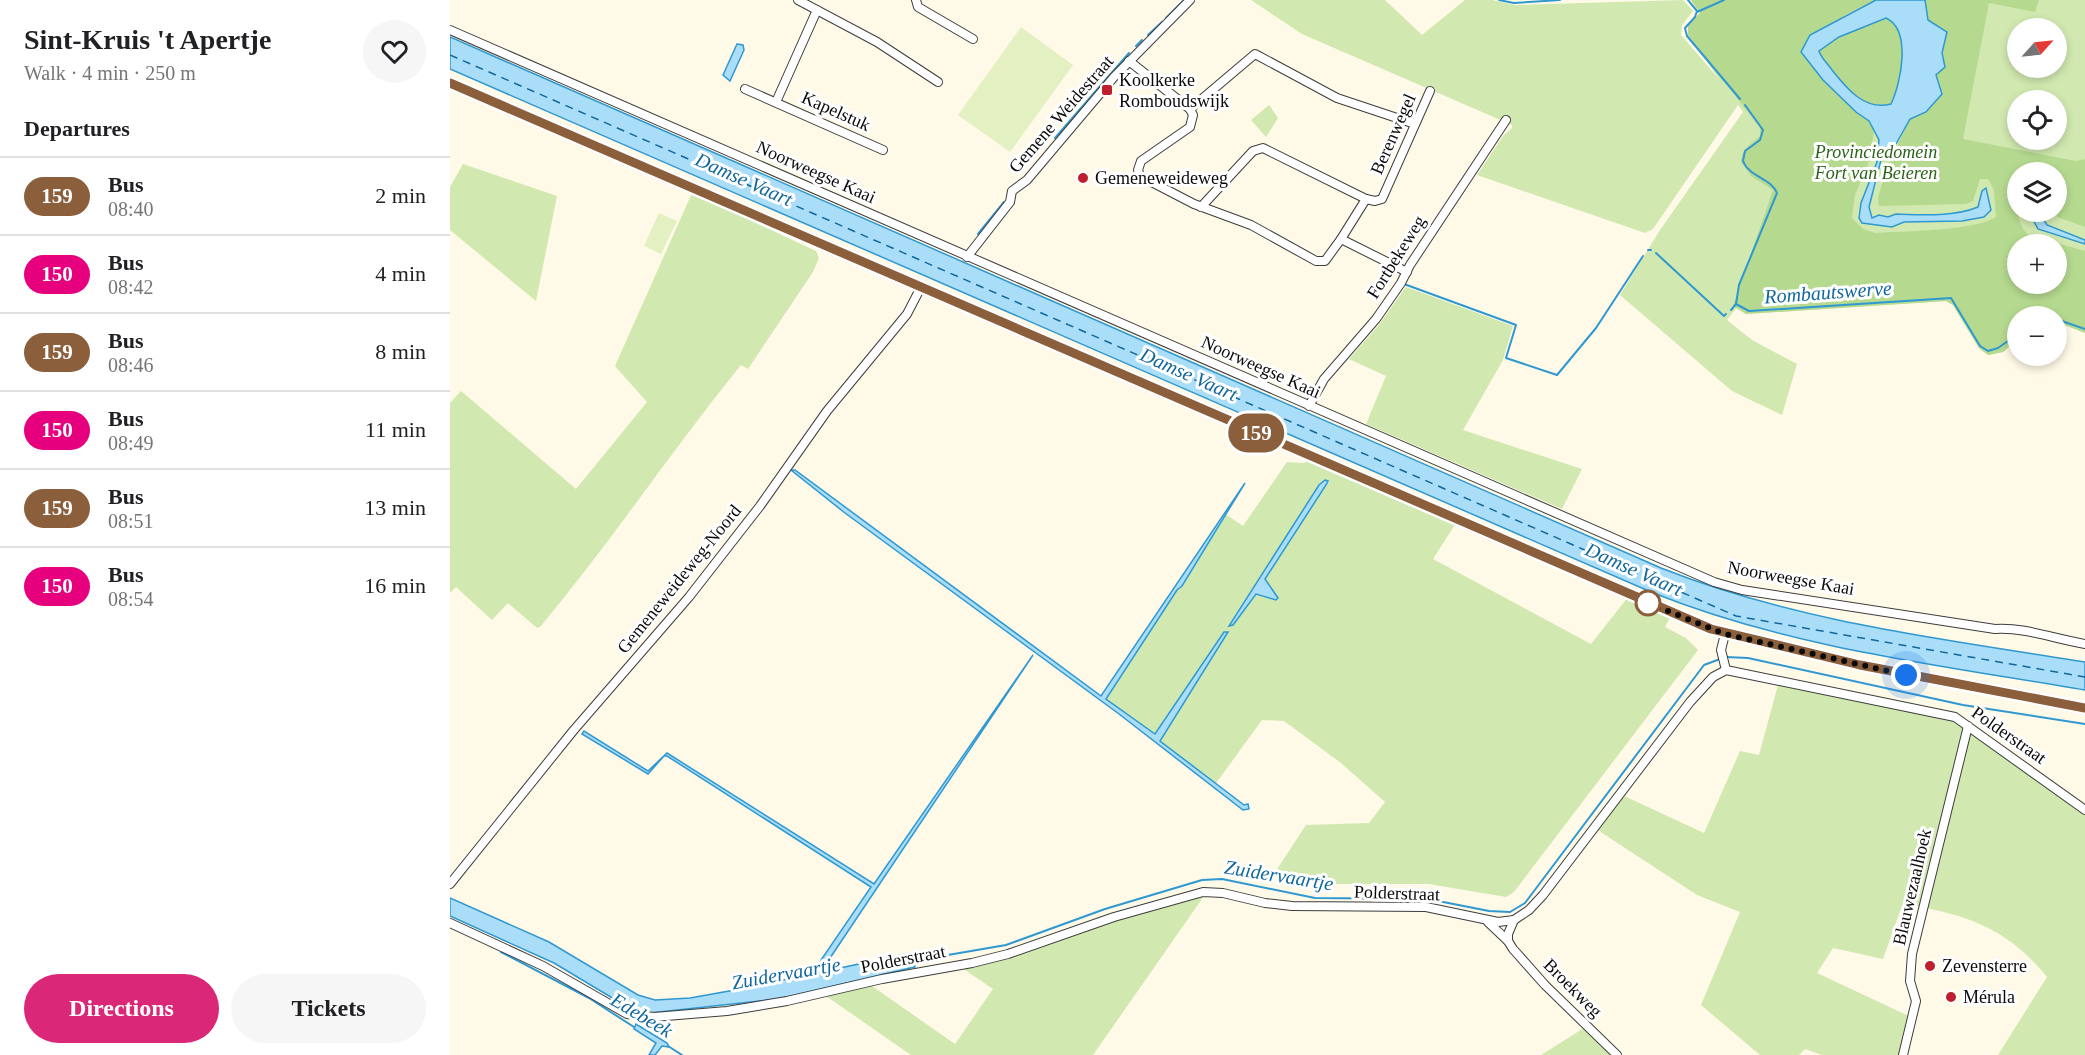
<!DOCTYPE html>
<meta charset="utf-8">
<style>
:root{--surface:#fff;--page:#f6f6f6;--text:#202124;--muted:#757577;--line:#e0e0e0;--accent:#db2777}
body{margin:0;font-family:Georgia,serif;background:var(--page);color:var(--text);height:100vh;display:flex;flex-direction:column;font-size:22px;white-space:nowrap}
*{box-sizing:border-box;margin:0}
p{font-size:20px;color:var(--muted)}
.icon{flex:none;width:33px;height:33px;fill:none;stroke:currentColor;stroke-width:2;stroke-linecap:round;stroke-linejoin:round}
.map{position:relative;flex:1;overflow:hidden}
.side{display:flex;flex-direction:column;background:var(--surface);width:450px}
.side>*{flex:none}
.badge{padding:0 12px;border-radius:20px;font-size:21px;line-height:39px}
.needle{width:39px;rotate:63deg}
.controls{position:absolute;left:1557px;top:18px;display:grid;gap:12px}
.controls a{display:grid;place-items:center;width:60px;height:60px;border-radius:50%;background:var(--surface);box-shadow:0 3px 9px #0003;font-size:30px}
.you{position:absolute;width:30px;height:30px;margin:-15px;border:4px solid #fff;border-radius:50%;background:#1a73e8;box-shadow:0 0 0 9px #1a73e833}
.map>.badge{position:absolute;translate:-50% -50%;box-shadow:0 0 0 3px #fff}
h2{padding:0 24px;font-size:22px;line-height:54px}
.round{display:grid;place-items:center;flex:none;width:63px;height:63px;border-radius:32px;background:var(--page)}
.head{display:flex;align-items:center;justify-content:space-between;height:102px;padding:0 24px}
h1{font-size:28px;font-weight:600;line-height:45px}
.primary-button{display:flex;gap:12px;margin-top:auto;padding:12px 24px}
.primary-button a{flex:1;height:69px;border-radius:36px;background:var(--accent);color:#fff;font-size:24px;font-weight:600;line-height:69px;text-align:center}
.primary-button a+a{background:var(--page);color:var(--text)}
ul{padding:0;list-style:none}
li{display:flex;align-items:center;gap:18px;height:78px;padding:0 24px;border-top:2px solid var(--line)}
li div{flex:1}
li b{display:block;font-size:22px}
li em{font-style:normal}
li .badge{min-width:66px;font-weight:700;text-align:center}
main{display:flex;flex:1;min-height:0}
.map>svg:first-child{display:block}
</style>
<main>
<section class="side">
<div class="head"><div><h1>Sint-Kruis 't Apertje</h1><p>Walk · 4 min · 250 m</p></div><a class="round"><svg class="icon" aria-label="heart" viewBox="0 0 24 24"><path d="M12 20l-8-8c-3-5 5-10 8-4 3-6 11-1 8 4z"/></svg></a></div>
<h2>Departures</h2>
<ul>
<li><span class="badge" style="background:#8b5e3c;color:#fff">159</span><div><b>Bus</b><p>08:40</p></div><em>2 min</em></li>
<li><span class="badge" style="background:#e6007e;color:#fff">150</span><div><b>Bus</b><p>08:42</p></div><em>4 min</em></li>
<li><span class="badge" style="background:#8b5e3c;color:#fff">159</span><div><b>Bus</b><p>08:46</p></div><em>8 min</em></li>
<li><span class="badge" style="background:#e6007e;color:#fff">150</span><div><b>Bus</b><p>08:49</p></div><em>11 min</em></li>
<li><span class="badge" style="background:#8b5e3c;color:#fff">159</span><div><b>Bus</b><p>08:51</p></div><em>13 min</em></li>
<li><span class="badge" style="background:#e6007e;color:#fff">150</span><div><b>Bus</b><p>08:54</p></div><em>16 min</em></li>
</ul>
<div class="primary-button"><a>Directions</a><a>Tickets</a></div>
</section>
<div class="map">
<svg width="1635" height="1055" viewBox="0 0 1635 1055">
<rect width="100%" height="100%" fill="#fff9e7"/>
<!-- green -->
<g fill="#d1e9b0" fill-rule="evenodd">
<path d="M801,0h134l37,35 43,-35h27l23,5 168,-5 10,11 -11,14 -1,10 38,44 -31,-44v-11l12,-11 -9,-13h394v333l-28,-11 -1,-6h-38l-1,24 -14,12 -15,3 -9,-7 -26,-43 -7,-4 -200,13 -9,-7 -10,13 25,20 45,24 -15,51 -50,-24 -112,-96 40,-65 83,-118 -5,-7 -85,124 -8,4 -168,-58 26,-39 9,-8v-3l-210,-91zM1568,28h38v40h-38zM1568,100h38v40h-38zM1568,172h38v40h-38zM1568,244h38v40h-38z"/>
<polygon points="819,105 828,118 816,137 801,120"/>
<polygon points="13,164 107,196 86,301 0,230 0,187"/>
<path d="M242,193l124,58 3,7 -6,14 -65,97 -7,-4c-69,85 -130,177 -201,262l-3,1 -29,-25 -16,17 -36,-33 -6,6v-190l11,-12 115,98 71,-87 -32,-36z"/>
<polygon points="956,287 1063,326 1053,360 1013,430 1132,469 1112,509 916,424 936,376 899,359 928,326"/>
<polygon points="861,459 1006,523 983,559 1141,644 1178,597 1221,615 1215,627 1236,638 1248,650 1064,892 1056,897 979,884 866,884 822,877 856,825 919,823 935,802 891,763 834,721 812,720 764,786 653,699 774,513 793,526 837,462 854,463"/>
<path d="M1328,685l177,32 130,93v245h-87l49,-78c-43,-52 -80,-61 -144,-74l-20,56 -50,-11 -16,25 94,44 -11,38h-78l-17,-6 -6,6h-39l-59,-50 39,-93 -43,-17 -101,-66 26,-34 82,38 36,-82 19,4z"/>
<polygon points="754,896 643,1055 461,1055 376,996 422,986 505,1044 543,989 512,968 658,922"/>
<polygon points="1134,1028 1163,1055 1091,1055"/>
</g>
<!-- forest -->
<g fill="#b5da8f" fill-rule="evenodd">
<path d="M1241,0h185l-30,14 -45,38 22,28 33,32 13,9 5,11 -7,37 -12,25 -3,24 11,11 12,4c29,-2 98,-2 121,-16l-2,-27 -6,-11h-8l-7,22 -7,3 -87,2 -1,-8 9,-31 23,-48 22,-12 9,-19 -5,-13 8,-11 -2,-11 5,-21 -19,-12 -3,-20h114l-4,12 -46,-9 -26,136 113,22 9,-2v68l-28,-10 -1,-45h-38c-1,22 -6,46 10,63l57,16v82l-28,-11 -1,-6h-38l-1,24 -14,12 -15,3 -9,-7 -26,-43 -7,-4 -200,13 -13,-8 40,-116 -22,-14 -10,-14c1,-14 9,-17 19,-26v-8l-72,-93v-11l12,-11zM1568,244h38v40h-38z"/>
<path d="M1437,18c25,12 14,65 4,86 -26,7 -44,-15 -59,-34 -4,-6 -11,-12 -13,-20l20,-13z"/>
</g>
<!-- pitch -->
<g fill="#e3f0c2">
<polygon points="571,27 623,65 560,152 508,115"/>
<polygon points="209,213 227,221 211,254 194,246"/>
</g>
<!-- water -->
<g fill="#aadef8" stroke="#2f98d1" stroke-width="1.5" fill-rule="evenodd">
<path d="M1426,0h49l3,20 19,12 -5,21 3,14 -9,8 6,19 -16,18 -16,7 -14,25 -13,8 -14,55 3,11 7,-3 9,2 8,-3c26,1 58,3 82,-7l4,-16 4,-3 5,22 -7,7 -22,4 -58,1 -12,5 -30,-4 -3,-5 2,-15 16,-41 2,-22 -10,-19 -13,-9 -33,-32 -22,-28 9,-17zM1436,18c26,12 15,65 5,86 -26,7 -44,-15 -59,-34 -4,-6 -11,-12 -13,-19l20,-14z"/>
<path d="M0,37l1211,531c136,54 281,71 424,94v28c-147,-25 -295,-42 -434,-98l-1201,-523z"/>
<polygon points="287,44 293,45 294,50 280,81 273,75"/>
<polygon points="1579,212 1589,212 1597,225 1635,240 1635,244 1588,229"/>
<polygon points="341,470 345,470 651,696 795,483 732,586 727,590 656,699 705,734 774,632 778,632 710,741 794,805 798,804 799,809 793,810 669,714 395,513"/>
<polygon points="875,480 878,481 876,485 815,579 828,598 826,600 806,594 783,625 779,626 869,485"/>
<polygon points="583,655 376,964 373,965 371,960 421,887 217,756 214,756 198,774 132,734 134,731 198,771 217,753 424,884"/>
<polygon points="0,898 99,942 188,995 205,1000 240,998 296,988 461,953 465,967 328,999 200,1013 179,1008 104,963 0,916"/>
<polygon points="186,1024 217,1043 219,1047 212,1046 205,1055 199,1055 206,1043 184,1029"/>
</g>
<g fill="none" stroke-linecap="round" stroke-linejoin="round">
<!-- stream -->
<g stroke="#2f98d1" stroke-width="2">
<polyline points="1049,0 1064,3 1110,0"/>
<polyline points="1238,0 1247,11 1245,17 1235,28 1237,36 1290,99"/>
<polyline points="1247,12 1274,0"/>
<polyline points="716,18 734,0"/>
<polyline points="698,35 712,22"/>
<polyline points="686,46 692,40"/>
<path d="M1295,105l18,25 -3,10 -15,11 -2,10c6,16 28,17 34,32l-38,92 -3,19 13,7 202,-13 29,48 8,5 10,-3 20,-14"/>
<polyline points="605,138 679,53"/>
<polyline points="528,234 554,202"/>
<polyline points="1198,250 1201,250"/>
<polyline points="1206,253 1274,316 1276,314"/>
<polyline points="954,284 1066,325 1056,358 1107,375 1146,328 1193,256"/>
<polyline points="1281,310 1286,304"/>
<polyline points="1592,316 1595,314 1601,316"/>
<polyline points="1606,319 1635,329"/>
<polyline points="1276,657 1298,658 1513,705 1635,724"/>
<polyline points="51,952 139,998 184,1027"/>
<polyline points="463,961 556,945 655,909 752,880 772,879 865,898 978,899 1039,911 1060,912 1075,903 1254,665 1270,659"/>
<polyline points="218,1046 232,1055"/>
</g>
<!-- ferry -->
<polyline stroke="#11679d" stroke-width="1.5" stroke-dasharray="8 6" stroke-linecap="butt" points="0,55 1286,616 1635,677"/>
<defs>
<g id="minor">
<polyline points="348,0 427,42 488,82"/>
<polyline points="466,0 468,7 523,39"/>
<path d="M0,30l1264,552 28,8 253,39c30,-2 59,10 90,15"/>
<polyline points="679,61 740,109"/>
<polyline points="295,89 433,150"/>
<polyline points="326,102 367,10"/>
<polyline points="740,109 743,115 740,127 691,161 688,170 690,176 744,204 801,225 866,261 875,261 891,239 957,272"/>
<polyline points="740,109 805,54 887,98 965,124"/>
<polyline points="751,207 803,151 813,148 916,199"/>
<polyline points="891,239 916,199 925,201 932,199 980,91"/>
<polyline points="517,257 560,202 562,191 577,180 664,77 740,0"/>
<polyline points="859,406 874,379 926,319 951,283 960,265 1056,120"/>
<polyline points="1275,634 1271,650 1276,670"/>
<polyline points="0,884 123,731 239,597 310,506 377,411 457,314 471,287"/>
<polyline points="1064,920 1058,934 1058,941 1063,949 1095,985 1167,1055"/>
<polyline points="1038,922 1058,941"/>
<polyline points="0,923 93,966 177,1014 204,1017 277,1011 337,1001 432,979 522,963 558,954 664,917 753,892 773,893 815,903 842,906 976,907 1048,922 1064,920 1079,910 1093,895 1240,702 1263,677 1276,670 1505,717 1635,810"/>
<polyline points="1453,1055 1466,1001 1460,981 1462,954 1518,726"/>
</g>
<polyline id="tertiary" points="0,83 1261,629 1410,665 1635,708"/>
</defs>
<!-- minor casing -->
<use href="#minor" stroke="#3d3d3d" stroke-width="10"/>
<!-- tertiary casing -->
<use href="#tertiary" stroke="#3d3d3d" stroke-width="13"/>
<!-- minor -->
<use href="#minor" stroke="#fff" stroke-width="8"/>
<!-- tertiary -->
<use href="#tertiary" stroke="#fff" stroke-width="10"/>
</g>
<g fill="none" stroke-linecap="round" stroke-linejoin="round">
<defs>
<polyline id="line" points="0,83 1261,629 1410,665 1635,708"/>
</defs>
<!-- line casing -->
<use href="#line" stroke="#fff" stroke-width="14"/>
<!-- line -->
<use href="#line" stroke="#8b5e3c" stroke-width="9"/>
<!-- walk -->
<polyline stroke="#0a0a0a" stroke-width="6" stroke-dasharray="0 10.8" points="1198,603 1275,634 1456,675"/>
</g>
<!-- markers -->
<g fill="#bd1f2e" stroke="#fff" stroke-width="2">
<rect x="651" y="84" width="12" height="12" rx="3"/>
<circle cx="633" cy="178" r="6"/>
<circle cx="1480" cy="966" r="6"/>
<circle cx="1501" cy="997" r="6"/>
</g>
<circle fill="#fff" stroke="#8b5e3c" stroke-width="3" cx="1198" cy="603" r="12"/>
<g text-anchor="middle" stroke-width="6" stroke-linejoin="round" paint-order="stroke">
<!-- poi labels -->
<g font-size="18" fill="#0a0a0a" stroke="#fff" text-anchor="start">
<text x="669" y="86">Koolkerke<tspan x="669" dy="21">Romboudswijk</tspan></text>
<text x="645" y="184">Gemeneweideweg</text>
<text x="1492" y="972">Zevensterre</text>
<text x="1513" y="1003">Mérula</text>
</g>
<!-- street labels -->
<g font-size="18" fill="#0a0a0a" stroke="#fff">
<text transform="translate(386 111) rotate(24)" y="6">Kapelstuk</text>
<text transform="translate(611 114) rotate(-49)" y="6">Gemene Weidestraat</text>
<text transform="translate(943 134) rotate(-66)" y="6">Berenwegel</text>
<text transform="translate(366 172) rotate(24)" y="6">Noorweegse Kaai</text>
<text transform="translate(946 257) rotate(-58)" y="6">Fortbekeweg</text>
<text transform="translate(811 367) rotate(24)" y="6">Noorweegse Kaai</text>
<text transform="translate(1341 578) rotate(10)" y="6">Noorweegse Kaai</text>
<text transform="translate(229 579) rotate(-51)" y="6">Gemeneweideweg-Noord</text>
<text transform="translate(1559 735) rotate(35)" y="6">Polderstraat</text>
<text transform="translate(1462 887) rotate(-77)" y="6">Blauwezaalhoek</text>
<text transform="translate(947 893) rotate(2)" y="6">Polderstraat</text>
<text transform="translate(453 959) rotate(-11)" y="6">Polderstraat</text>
<text transform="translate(1123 988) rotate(45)" y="6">Broekweg</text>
</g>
<!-- park labels -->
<g font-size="18" font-style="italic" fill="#2c621a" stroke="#fff">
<text x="1426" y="158">Provinciedomein<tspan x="1426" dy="21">Fort van Beieren</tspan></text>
</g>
<!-- water labels -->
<g font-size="20" font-style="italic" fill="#11679d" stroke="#fff">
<text transform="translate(294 179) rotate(24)" y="7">Damse Vaart</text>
<text transform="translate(1378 292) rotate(-4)" y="7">Rombautswerve</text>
<text transform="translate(739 374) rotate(24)" y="7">Damse Vaart</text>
<text transform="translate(1184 569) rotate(24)" y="7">Damse Vaart</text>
<text transform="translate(829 875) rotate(9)" y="7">Zuidervaartje</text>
<text transform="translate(336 973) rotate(-10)" y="7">Zuidervaartje</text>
<text transform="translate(192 1015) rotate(31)" y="7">Edebeek</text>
</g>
</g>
</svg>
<div class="controls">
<a><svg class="needle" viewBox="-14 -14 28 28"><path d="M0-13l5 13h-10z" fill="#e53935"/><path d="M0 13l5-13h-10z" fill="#757577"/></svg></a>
<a><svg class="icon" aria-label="locate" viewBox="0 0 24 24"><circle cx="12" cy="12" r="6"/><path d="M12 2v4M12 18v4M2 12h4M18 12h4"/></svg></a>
<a><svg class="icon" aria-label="layers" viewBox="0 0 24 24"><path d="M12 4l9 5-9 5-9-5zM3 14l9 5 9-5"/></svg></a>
<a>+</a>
<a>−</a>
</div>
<div class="you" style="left:1456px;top:675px"></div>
<b class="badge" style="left:806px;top:433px;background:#8b5e3c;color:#fff">159</b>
</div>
</main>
